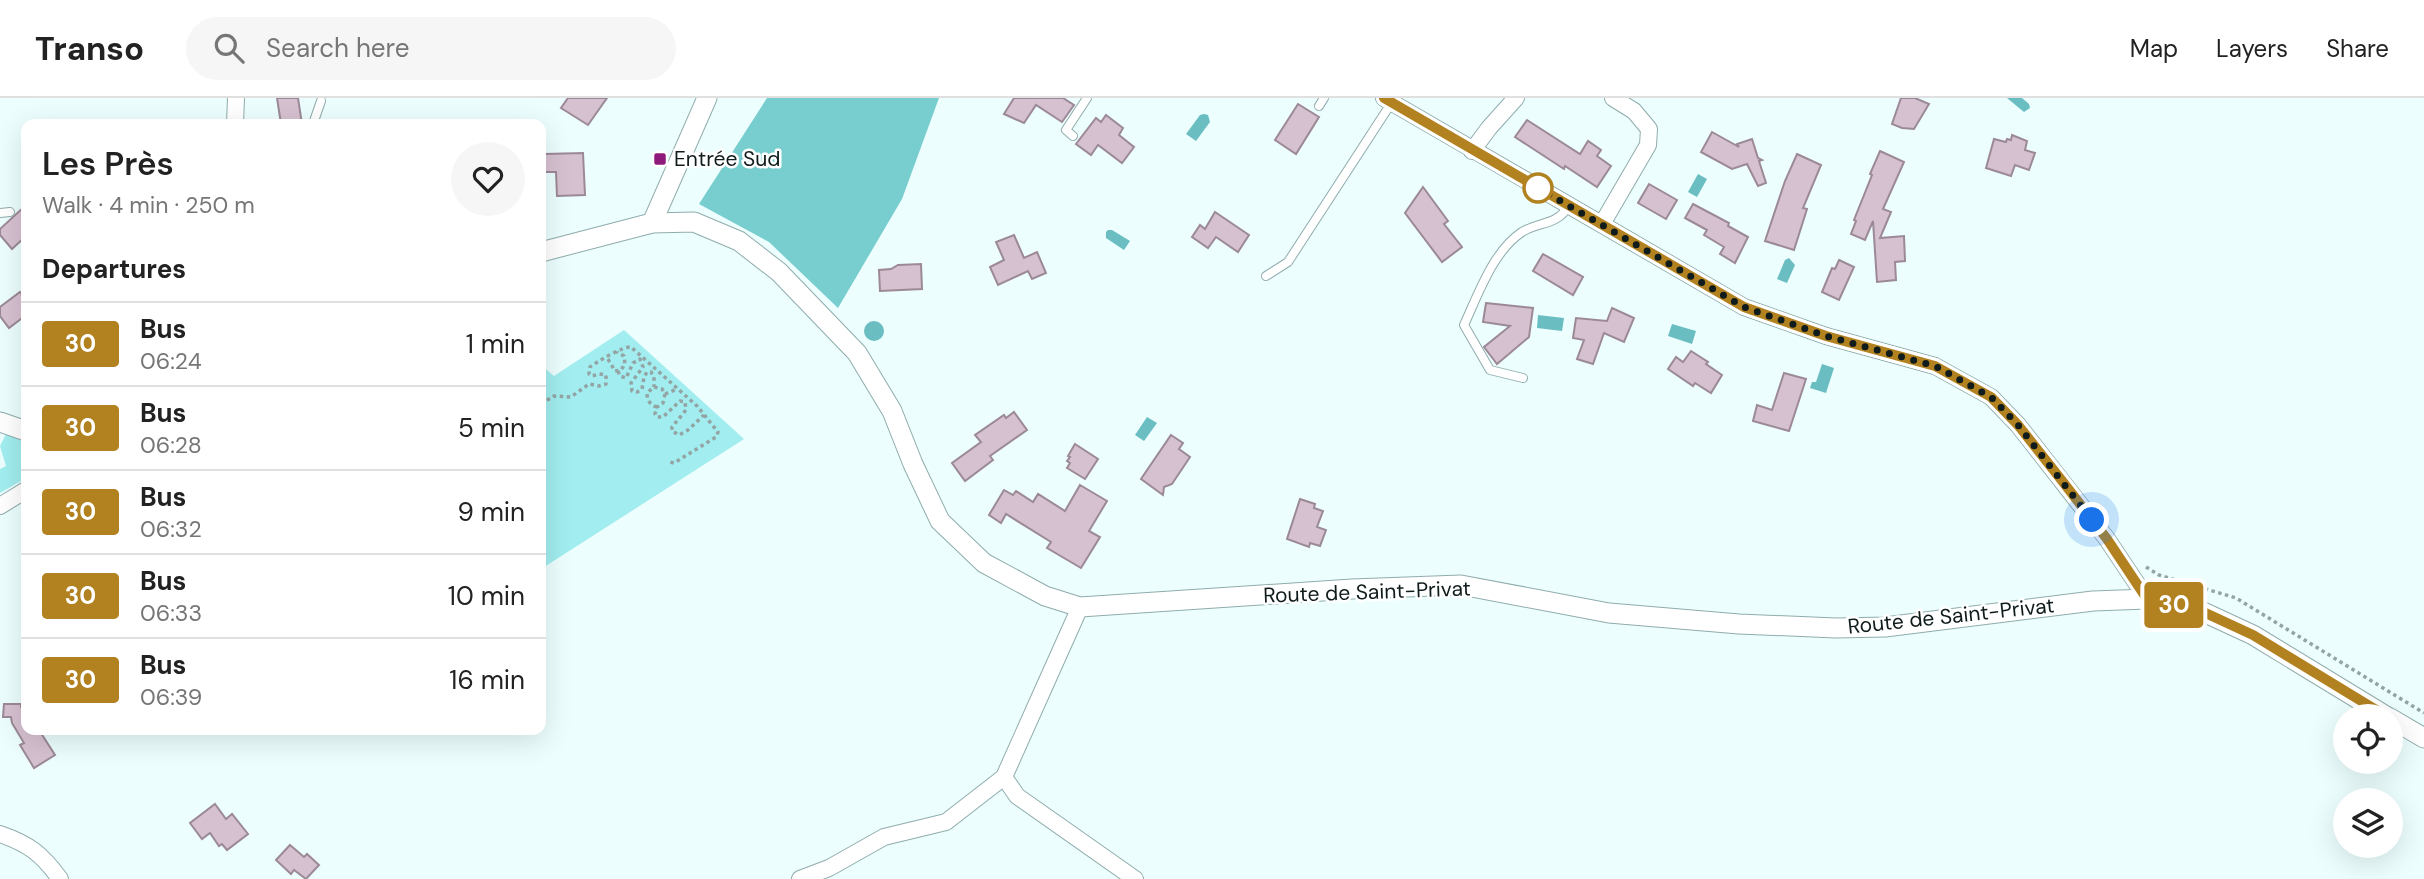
<!DOCTYPE html>
<meta charset="utf-8">
<style>
:root{--surface:#fff;--page:#f6f6f6;--text:#222;--muted:#767676;--line:#e0e0e0}
body{margin:0;font-family:"DM Sans",sans-serif;background:var(--page);color:var(--text);height:100vh;display:flex;flex-direction:column;font-size:26px;white-space:nowrap}
*{box-sizing:border-box;margin:0}
p{font-size:23px;color:var(--muted)}
.icon{flex:none;width:38px;height:38px;fill:none;stroke:currentColor;stroke-width:2;stroke-linecap:round;stroke-linejoin:round}
.map{position:relative;flex:1;overflow:hidden}
.panel{position:absolute;left:21px;top:21px;width:525px;height:616px;display:flex;flex-direction:column;background:var(--surface);border-radius:14px;box-shadow:0 7px 28px #0002}
.panel>*{flex:none}
.badge{padding:0 14px;border-radius:5px;font-size:24px;line-height:46px}
.buttons{position:absolute;left:2333px;top:606px;display:grid;gap:14px}
.buttons a{display:grid;place-items:center;width:70px;height:70px;border-radius:50%;background:var(--surface);box-shadow:0 7px 28px #0002;font-size:35px}
.you{position:absolute;width:35px;height:35px;margin:-18px;border:5px solid #fff;border-radius:50%;background:#1a73e8;box-shadow:0 0 0 10px #1a73e833}
.map>.badge{position:absolute;translate:-50% -50%;box-shadow:0 0 0 4px #fff}
h2{padding:0 21px;font-size:26px;line-height:63px}
.round{display:grid;place-items:center;flex:none;width:74px;height:74px;border-radius:37px;background:var(--page)}
.head{display:flex;align-items:center;justify-content:space-between;height:119px;padding:0 21px}
h1{font-size:33px;font-weight:600;line-height:52px}
ul{padding:0;list-style:none}
li{display:flex;align-items:center;gap:21px;height:84px;padding:0 21px;border-top:2px solid var(--line)}
li div{flex:1}
li b{display:block;font-size:26px}
li em{font-style:normal}
li .badge{min-width:77px;font-weight:700;text-align:center}
header{display:flex;align-items:center;gap:42px;box-sizing:border-box;height:98px;padding:0 35px;background:var(--surface);border-bottom:2px solid var(--line)}
header strong{font-size:33px}
nav{display:flex;gap:38px;margin-inline-start:auto;font-size:24px}
.search{width:490px;height:63px;background:var(--page);display:flex;align-items:center;gap:18px;box-sizing:border-box;padding:0 24px;border-radius:38px;color:var(--muted);font-size:26px}
.map>svg:first-child{display:block}
</style>
<header>
<strong>Transo</strong>
<div class="search"><svg class="icon" aria-label="search" viewBox="0 0 24 24"><circle cx="10" cy="10" r="6"/><path d="M15 15l6 6"/></svg>Search here</div>
<nav><a>Map</a><a>Layers</a><a>Share</a></nav>
</header>
<div class="map">
<svg width="2424" height="781" viewBox="0 0 2424 781">
<rect width="100%" height="100%" fill="#ecfefe"/>
<!-- green -->
<g fill="#a1edef">
<polygon points="624,232 744,341 541,471 541,267 554,278"/>
<polygon points="7,334 26,342 26,380 0,395 0,371 6,368 0,348"/>
</g>
<!-- forest -->
<polygon fill="#78cdcf" points="767,0 939,0 902,101 838,210 769,144 699,106"/>
<!-- water -->
<g fill="#6abec1">
<polygon points="2007,0 2022,0 2029,6 2030,10 2024,14"/>
<polygon points="1204,16 1208,17 1210,24 1196,43 1186,36 1200,17"/>
<polygon points="1698,76 1707,81 1697,99 1688,94"/>
<polygon points="1108,132 1112,132 1130,143 1124,152 1106,140 1106,134"/>
<polygon points="1789,160 1795,167 1787,185 1777,181 1785,162"/>
<polygon points="1538,217 1564,220 1562,233 1537,230"/>
<circle cx="874" cy="233" r="10"/>
<polygon points="1672,226 1696,233 1692,246 1668,238"/>
<polygon points="1822,266 1834,270 1826,295 1810,290 1812,284 1816,284"/>
<polygon points="1147,319 1157,325 1144,343 1135,337"/>
</g>
<!-- building -->
<g fill="#d6c1d0" stroke="#9c8997" stroke-width="2">
<polygon points="277,0 298,0 302,26 281,26"/>
<polygon points="568,0 607,0 588,27 561,10"/>
<polygon points="1014,0 1063,0 1074,7 1062,24 1036,7 1024,25 1004,16"/>
<polygon points="1901,0 1915,0 1929,6 1914,31 1902,30 1892,26"/>
<polygon points="1298,6 1319,19 1296,56 1275,42"/>
<polygon points="1106,17 1123,30 1119,37 1134,49 1122,65 1098,47 1091,57 1076,46 1096,20 1101,24"/>
<polygon points="1527,22 1580,56 1588,43 1601,52 1597,58 1611,68 1597,89 1565,68 1564,71 1515,39"/>
<polygon points="1712,34 1739,49 1737,46 1752,41 1758,60 1762,62 1759,63 1766,85 1758,88 1747,66 1732,71 1701,54"/>
<polygon points="2012,37 2027,43 2025,52 2035,55 2029,72 2015,67 2011,78 1986,70 1994,41 2006,44 2007,41 2011,42"/>
<polygon points="1880,53 1904,64 1883,111 1891,114 1880,140 1904,138 1905,163 1895,164 1896,182 1877,184 1873,123 1865,142 1851,136 1856,123 1854,122 1872,77 1870,76"/>
<polygon points="583,55 585,97 557,98 556,74 545,74 545,56"/>
<polygon points="1797,56 1821,67 1803,110 1807,111 1794,152 1765,143 1785,83"/>
<polygon points="1649,86 1677,102 1666,121 1638,105"/>
<polygon points="1423,89 1448,123 1444,126 1462,149 1442,164 1405,115"/>
<polygon points="1693,106 1729,125 1728,128 1748,139 1735,165 1720,156 1724,149 1704,137 1707,132 1685,120"/>
<polygon points="26,107 26,138 12,151 0,137 0,131"/>
<polygon points="1215,114 1249,137 1238,154 1216,139 1208,150 1192,139 1200,127 1205,131"/>
<polygon points="1014,137 1024,160 1037,154 1046,175 1032,181 1028,173 998,187 990,169 1004,162 996,144"/>
<polygon points="1543,156 1583,179 1573,197 1533,173"/>
<polygon points="1839,162 1854,169 1839,202 1822,194 1832,170 1835,171"/>
<polygon points="921,166 922,191 880,193 879,172 891,171 898,167"/>
<polygon points="20,194 26,202 26,217 9,230 0,218 0,209"/>
<polygon points="1486,205 1533,210 1529,239 1497,266 1484,249 1510,228 1483,224"/>
<polygon points="1612,210 1634,220 1624,244 1604,235 1593,266 1577,261 1584,242 1573,240 1576,220 1607,223"/>
<polygon points="1691,253 1708,264 1706,266 1722,277 1711,295 1695,285 1693,288 1668,271 1676,259 1683,264"/>
<polygon points="1784,275 1806,281 1789,333 1753,323 1757,307 1772,312"/>
<polygon points="1014,314 1027,332 990,358 993,362 965,383 952,365 981,344 975,337 1004,317 1006,320"/>
<polygon points="1171,337 1183,345 1179,351 1190,359 1172,386 1164,389 1163,397 1141,381"/>
<polygon points="1075,346 1098,361 1085,381 1067,370 1070,365 1067,363 1070,359 1068,358"/>
<polygon points="1080,387 1107,403 1089,433 1100,439 1081,470 1047,450 1051,444 1006,416 1001,425 989,417 1004,392 1013,397 1016,393 1033,404 1038,396 1065,413"/>
<polygon points="1300,401 1315,406 1314,410 1323,413 1317,429 1326,432 1320,448 1310,445 1309,449 1287,441"/>
<polygon points="4,606 21,606 21,609 26,610 26,632 39,632 55,657 34,670 20,647 24,645 12,625 11,619 3,619"/>
<polygon points="215,706 226,721 232,716 248,736 227,752 222,746 219,748 210,735 202,741 190,725"/>
<polygon points="290,747 304,759 307,756 319,767 306,781 294,772 291,776 276,762"/>
</g>
<g fill="none" stroke-linecap="round" stroke-linejoin="round">
<defs>
<g id="service">
<polyline points="1319,8 1324,0"/>
<polyline points="313,26 321,3"/>
<polyline points="1073,38 1066,32 1087,0"/>
<polyline points="0,115 10,114"/>
<polyline points="1266,178 1288,164 1392,4"/>
<path d="M1523,280l-33,-8 -26,-45c14,-30 29,-74 58,-93 18,-11 34,-6 47,-26"/>
</g>
<g id="minor">
<polyline points="1384,0 1744,209 1826,238 1935,268 1991,299 2018,327 2107,441 2147,501"/>
<polyline points="235,26 236,0"/>
<polyline points="1472,53 1489,30 1516,0"/>
<polyline points="1602,126 1648,47 1649,31 1634,13 1613,0"/>
<polyline points="0,408 26,392"/>
<polyline points="1004,679 1017,698 1135,781"/>
<path d="M0,736c29,10 42,20 60,45"/>
<polyline points="800,781 829,770 884,739 946,724 1004,679 1080,509"/>
</g>
<g id="tertiary">
<polyline points="652,125 707,0"/>
<polyline points="541,154 652,125 694,124 739,143 779,174 857,255 892,313 913,366 940,423 984,465 1045,498 1080,509 1352,491 1461,487 1609,515 1739,526 1836,530 1885,529 2093,503 2147,501 2199,512 2253,537 2386,618"/>
<polyline points="0,324 26,333"/>
<polyline points="2390,620 2424,640"/>
</g>
</defs>
<!-- service casing -->
<use href="#service" stroke="#90acad" stroke-width="10"/>
<!-- minor casing -->
<use href="#minor" stroke="#90acad" stroke-width="18"/>
<!-- tertiary casing -->
<use href="#tertiary" stroke="#90acad" stroke-width="21"/>
<!-- path -->
<g stroke="#94a4a4" stroke-width="3.5" stroke-dasharray="3.5 3.5" stroke-linecap="butt">
<polyline points="608,261 615,273 621,272 625,266 624,258 617,254"/>
<polyline points="618,273 620,278 626,280 633,265 640,261 643,269 631,285 632,293 637,294 642,291 644,279 647,274 651,274 654,279 654,289"/>
<polyline points="665,296 677,291"/>
<path d="M541,306l13,-8 17,1 18,-13 10,2 7,-2v-9l-7,-1 -7,2 -3,-2 1,-7c8,-6 34,-21 41,-20l66,59 21,26 -2,5 -42,26 -4,-1"/>
<path d="M657,309c-7,-2 -10,-7 -10,-14l7,-6 8,2 3,5 -2,9 -6,4 -2,7 2,3h6l17,-16 5,1 1,8 -14,17v4l7,4 9,-5 16,-15"/>
<polyline points="2146,469 2159,477 2236,500 2424,615"/>
</g>
<!-- service -->
<use href="#service" stroke="#fff" stroke-width="8"/>
<!-- minor -->
<use href="#minor" stroke="#fff" stroke-width="16"/>
<!-- tertiary -->
<use href="#tertiary" stroke="#fff" stroke-width="19"/>
</g>
<g fill="none" stroke-linecap="round" stroke-linejoin="round">
<defs>
<polyline id="line" points="1384,0 1744,209 1826,238 1935,268 1991,299 2018,327 2063,384 2107,441 2147,501 2199,512 2253,537 2386,618"/>
</defs>
<!-- line casing -->
<use href="#line" stroke="#fff" stroke-width="16"/>
<!-- line -->
<use href="#line" stroke="#b28220" stroke-width="10"/>
<!-- walk -->
<polyline stroke="#101b1b" stroke-width="7" stroke-dasharray="0 12.6" points="1538,90 1744,209 1826,238 1935,268 1991,299 2018,327 2092,422"/>
</g>
<!-- markers -->
<rect fill="#8e1b7c" stroke="#fff" stroke-width="2.5" x="653" y="54" width="14" height="14" rx="3.5"/>
<circle fill="#fff" stroke="#b28220" stroke-width="3.5" cx="1538" cy="90" r="14"/>
<g text-anchor="middle" stroke-width="5" stroke-linejoin="round" paint-order="stroke">
<!-- poi labels -->
<g font-size="21" fill="#101b1b" stroke="#fff" text-anchor="start">
<text x="674" y="68">Entrée Sud</text>
</g>
<!-- street labels -->
<g font-size="21" fill="#101b1b" stroke="#fff">
<text transform="translate(1367 494) rotate(-2)" y="7">Route de Saint-Privat</text>
<text transform="translate(1951 518) rotate(-6)" y="7">Route de Saint-Privat</text>
</g>
</g>
</svg>
<div class="buttons">
<a><svg class="icon" aria-label="locate" viewBox="0 0 24 24"><circle cx="12" cy="12" r="6"/><path d="M12 2v4M12 18v4M2 12h4M18 12h4"/></svg></a>
<a><svg class="icon" aria-label="layers" viewBox="0 0 24 24"><path d="M12 4l9 5-9 5-9-5zM3 14l9 5 9-5"/></svg></a>
</div>
<div class="you" style="left:2092px;top:422px"></div>
<b class="badge" style="left:2174px;top:507px;background:#b28220;color:#fff">30</b>
<section class="panel">
<div class="head"><div><h1>Les Près</h1><p>Walk · 4 min · 250 m</p></div><a class="round"><svg class="icon" aria-label="heart" viewBox="0 0 24 24"><path d="M12 20l-8-8c-3-5 5-10 8-4 3-6 11-1 8 4z"/></svg></a></div>
<h2>Departures</h2>
<ul>
<li><span class="badge" style="background:#b28220;color:#fff">30</span><div><b>Bus</b><p>06:24</p></div><em>1 min</em></li>
<li><span class="badge" style="background:#b28220;color:#fff">30</span><div><b>Bus</b><p>06:28</p></div><em>5 min</em></li>
<li><span class="badge" style="background:#b28220;color:#fff">30</span><div><b>Bus</b><p>06:32</p></div><em>9 min</em></li>
<li><span class="badge" style="background:#b28220;color:#fff">30</span><div><b>Bus</b><p>06:33</p></div><em>10 min</em></li>
<li><span class="badge" style="background:#b28220;color:#fff">30</span><div><b>Bus</b><p>06:39</p></div><em>16 min</em></li>
</ul>
</section>
</div>
